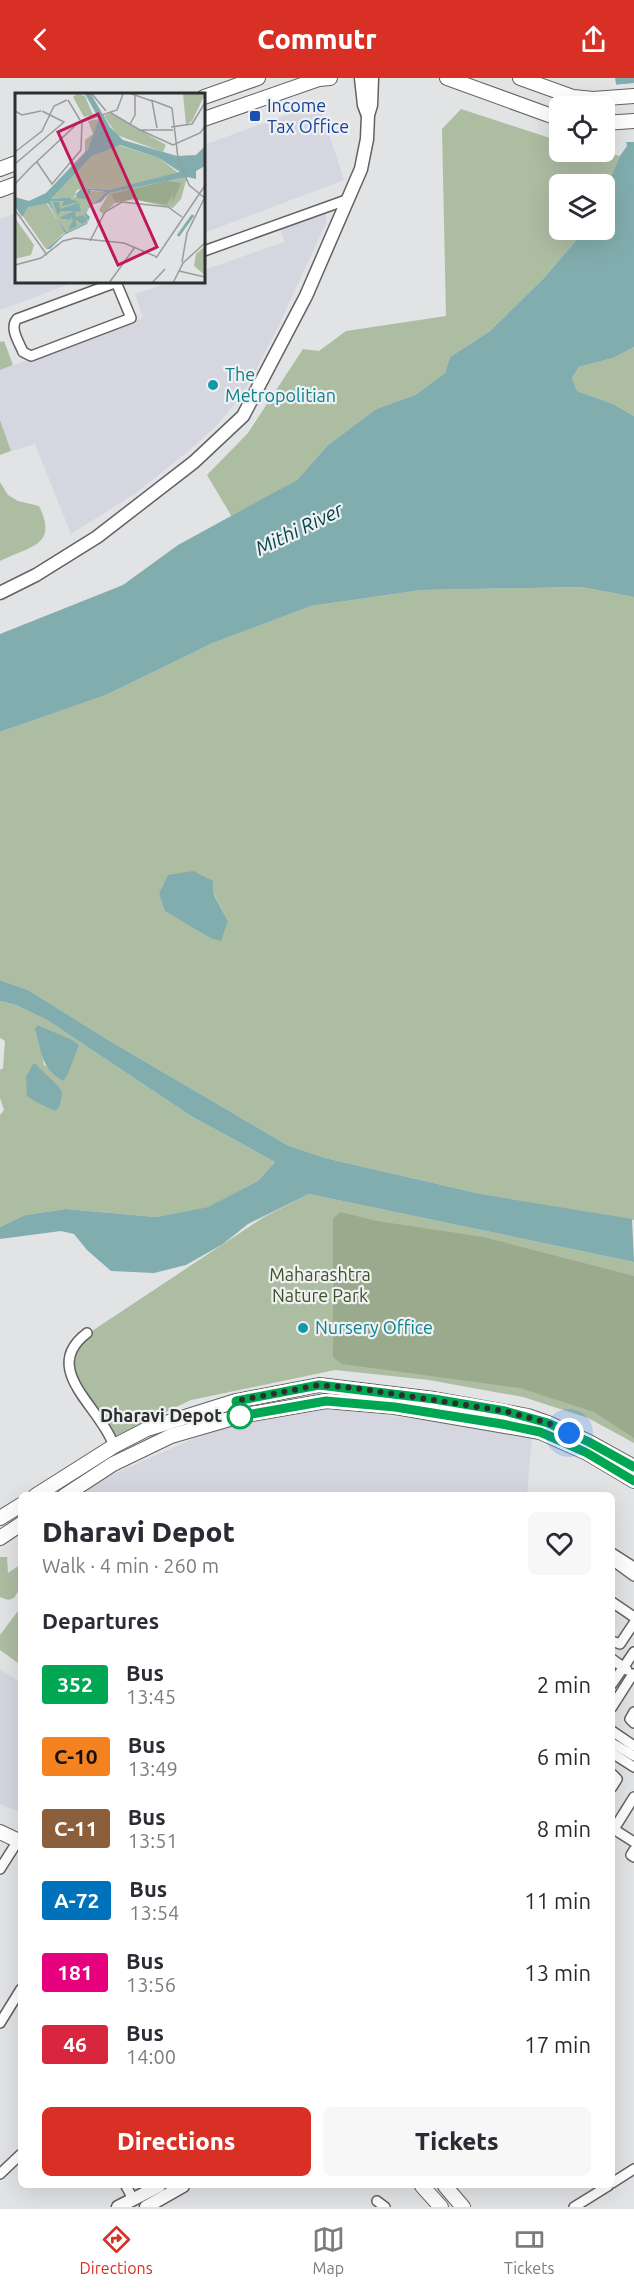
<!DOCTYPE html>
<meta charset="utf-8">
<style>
:root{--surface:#fff;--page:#f7f7f7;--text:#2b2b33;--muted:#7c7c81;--line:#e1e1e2;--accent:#d93025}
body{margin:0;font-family:Ubuntu,sans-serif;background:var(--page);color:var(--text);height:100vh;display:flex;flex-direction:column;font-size:22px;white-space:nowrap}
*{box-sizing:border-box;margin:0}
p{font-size:20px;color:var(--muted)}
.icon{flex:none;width:33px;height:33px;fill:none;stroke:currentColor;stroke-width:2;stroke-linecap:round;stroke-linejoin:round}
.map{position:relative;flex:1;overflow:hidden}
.panel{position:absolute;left:18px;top:1414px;width:597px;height:696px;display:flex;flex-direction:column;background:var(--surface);border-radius:9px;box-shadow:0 6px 24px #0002}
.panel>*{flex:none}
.badge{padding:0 12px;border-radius:4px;font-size:21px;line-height:39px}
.controls{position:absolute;left:549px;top:18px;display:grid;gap:12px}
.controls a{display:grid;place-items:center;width:66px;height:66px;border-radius:9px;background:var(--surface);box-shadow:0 6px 24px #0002;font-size:30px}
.you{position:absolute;width:30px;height:30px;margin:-15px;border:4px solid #fff;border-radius:50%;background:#1a73e8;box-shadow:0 0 0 9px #1a73e833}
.map>.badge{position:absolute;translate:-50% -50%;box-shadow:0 0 0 3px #fff}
h2{padding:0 24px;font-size:22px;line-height:54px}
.round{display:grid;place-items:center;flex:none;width:63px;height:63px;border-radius:9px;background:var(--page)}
.headline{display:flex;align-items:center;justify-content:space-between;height:102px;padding:0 24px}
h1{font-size:28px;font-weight:800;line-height:45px}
.button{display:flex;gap:12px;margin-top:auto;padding:12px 24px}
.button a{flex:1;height:69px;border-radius:9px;background:var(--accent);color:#fff;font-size:24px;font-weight:800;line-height:69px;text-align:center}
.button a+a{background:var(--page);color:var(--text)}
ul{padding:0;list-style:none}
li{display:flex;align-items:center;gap:18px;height:72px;padding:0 24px}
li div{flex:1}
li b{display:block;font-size:22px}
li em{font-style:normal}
li .badge{min-width:66px;font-weight:700;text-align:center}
header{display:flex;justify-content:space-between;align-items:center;height:78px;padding:0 24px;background:var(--accent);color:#fff;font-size:27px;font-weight:800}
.tabs{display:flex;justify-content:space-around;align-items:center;height:84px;border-top:2px solid var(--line);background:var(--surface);font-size:16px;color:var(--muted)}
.tabs a{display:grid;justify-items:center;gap:3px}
.tabs .on{color:var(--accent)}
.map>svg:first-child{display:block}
</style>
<header><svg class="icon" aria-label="back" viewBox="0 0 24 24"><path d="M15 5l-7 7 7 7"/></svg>Commutr<svg class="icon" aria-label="share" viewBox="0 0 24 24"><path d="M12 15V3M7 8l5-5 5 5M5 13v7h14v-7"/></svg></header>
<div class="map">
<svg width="634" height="2129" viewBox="0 0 634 2129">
<rect width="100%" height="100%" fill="#e2e3e5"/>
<!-- built -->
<g fill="#d5d6e0">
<polygon points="319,25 344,102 204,155 204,67"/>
<polygon points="326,134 326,145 278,249 244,315 218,346 193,369 136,415 71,456 35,366 11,373 0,342 0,292 143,240 135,216 171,204 204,204 204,192 284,164 280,150"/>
<polygon points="16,135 16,204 75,204 0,232 0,141"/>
<polygon points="330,1330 469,1348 532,1359 527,1417 78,1418 109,1398 195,1360 251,1341"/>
<polygon points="0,1591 21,1605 21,1734 0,1726"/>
</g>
<!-- green -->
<g fill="#adbda2" fill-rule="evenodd">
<polygon points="461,31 559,63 560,74 602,74 620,78 605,112 604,106 560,106 560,152 585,152 543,201 490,253 450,279 445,295 415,317 376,331 328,367 297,402 232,439 207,397 248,355 303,271 319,273 346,253 446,238 442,51"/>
<polygon points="4,263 13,287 0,292 0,264"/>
<polygon points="634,269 634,338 613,326 577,313 572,300 579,289 613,280"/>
<polygon points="0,342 11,373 0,377"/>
<path d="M0,404l8,13 10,6 21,5c20,40 -10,40 -39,55z"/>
<path d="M581,509l53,10v623l-153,-26 -156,-36 -38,-13 -177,-104 -82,-51 -28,-10v-248l106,-37 107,-52 98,-37 111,-16zM213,803l1,13 14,27 -18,17 -44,-27 -7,-17z"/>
<path d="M0,923l16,4 31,15 144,96 84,46 -17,19 -49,26 -53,10 -90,-8 -41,6 -25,12v-112l4,-5 -4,-12v-28l3,-2 2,-27 -5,-3zM38,947l33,14 7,6 -10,29 -24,-9 -5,-23z"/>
<polygon points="309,1116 634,1184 634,1365 588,1340 523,1319 429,1302 335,1292 191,1322 114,1359 71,1288 80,1266 92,1253 264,1139"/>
<polygon points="0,1479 7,1479 8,1495 21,1486 21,1509 14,1520 8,1522 0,1519"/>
<polygon points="18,1533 21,1534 21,1587 0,1572 0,1557"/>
</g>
<!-- forest -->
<polygon fill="#9aab8d" points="340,1134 377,1143 483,1159 634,1198 634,1360 594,1334 520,1310 342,1286 333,1279 333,1141"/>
<!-- water -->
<g fill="#82adae">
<polygon points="615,0 634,0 634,269 613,280 579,289 572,300 577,313 613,326 634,338 634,519 581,509 422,512 311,528 213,565 106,617 0,654 0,556 123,507 178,467 297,402 328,367 376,331 415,317 445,295 450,279 490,253 543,201 585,152 604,152 605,112 620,78 627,68"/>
<polygon points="193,793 213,803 214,817 228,843 221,863 210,860 165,833 159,816 168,797"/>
<polygon points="0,902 28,912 110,963 287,1067 325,1080 481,1116 632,1141 634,1184 309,1116 248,1146 223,1166 186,1187 154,1195 111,1193 87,1172 74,1156 61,1153 0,1161 0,1149 25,1137 66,1131 156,1139 208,1129 258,1103 275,1084 191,1038 47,942 16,927 0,923"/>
<path d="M38,947l33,14 8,6 -11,29 -5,7c-23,-14 -21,-29 -28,-52z"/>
<path d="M33,986h3c5,7 25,22 26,29 0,4 -2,10 -3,14l-4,4 -19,-9 -9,-6 -1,-19z"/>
</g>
<!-- pier -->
<polygon fill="#e2e3e5" points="634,5 634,64 623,64 613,7"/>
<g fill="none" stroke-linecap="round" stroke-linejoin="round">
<defs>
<g id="street">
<polyline points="204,173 349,121"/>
<path d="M116,204l15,36 -100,38 -8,-4c-4,-10 -14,-24 -6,-33l100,-37"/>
<path d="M87,1255c-48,36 14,74 27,113"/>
<polyline points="612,1475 634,1489"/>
<polyline points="612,1482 634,1498"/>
<polyline points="612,1524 634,1539"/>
<polyline points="612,1563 620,1566 634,1545"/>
<polyline points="612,1581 627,1592"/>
<polyline points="612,1606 634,1574"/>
<polyline points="612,1629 633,1596"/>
<polyline points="634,1634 630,1641 634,1645"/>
<polyline points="612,1653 634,1668"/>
<polyline points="612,1665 634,1678"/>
<polyline points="612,1675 634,1689"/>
<polyline points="612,1696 617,1701 612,1709"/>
<polyline points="612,1750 634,1764"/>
<polyline points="614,1751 634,1719"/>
<polyline points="634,1772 631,1777 634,1779"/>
<polyline points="0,1791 14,1769"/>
<polyline points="0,1945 21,1911"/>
<polyline points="0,2096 21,2076"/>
<polyline points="612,2105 634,2091"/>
<polyline points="126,2108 133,2121"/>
<polyline points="377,2123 385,2129"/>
<polyline points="574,2129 608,2108"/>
</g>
<g id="secondary">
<polyline points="361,0 364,27 367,35"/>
<polyline points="0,515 36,497 97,459 194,384 243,338 306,218 361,91 367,61 368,37 371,27 372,0"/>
<polyline points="118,2129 159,2108"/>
<polyline points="146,2129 183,2108"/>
</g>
<g id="primary">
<polyline points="447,0 560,41"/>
<polyline points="520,0 573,19 593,21 634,18"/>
<polyline points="204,19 258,0"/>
<polyline points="204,41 319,1 330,0"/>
<polyline points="604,45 634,43"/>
<polyline points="0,91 16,85"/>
<polyline points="0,112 16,106"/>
<polyline points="35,1418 114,1368 147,1351 236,1323 319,1307 434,1321 528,1338 548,1345 589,1364 634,1389"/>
<polyline points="64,1418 113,1386 171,1358 240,1338 326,1323 395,1329 540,1354 587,1375 634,1403"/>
<polyline points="0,1440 21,1427"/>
<polyline points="0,1460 21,1446"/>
<polyline points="0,1754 21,1764"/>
<polyline points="422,2108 441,2129"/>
<polyline points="445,2108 463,2129"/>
</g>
</defs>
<!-- street casing -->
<use href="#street" stroke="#626264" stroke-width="12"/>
<!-- secondary casing -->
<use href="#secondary" stroke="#626264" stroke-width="15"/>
<!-- primary casing -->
<use href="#primary" stroke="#626264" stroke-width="16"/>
<!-- street -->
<use href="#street" stroke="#fff" stroke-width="9"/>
<!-- secondary -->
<use href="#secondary" stroke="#fff" stroke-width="12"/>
<!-- primary -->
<use href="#primary" stroke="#fff" stroke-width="14"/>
</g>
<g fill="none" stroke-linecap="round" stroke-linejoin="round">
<defs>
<polyline id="line" points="634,1389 589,1364 548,1345 505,1333 434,1321 319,1307 236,1323 240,1338 326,1323 395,1329 502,1346 540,1354 554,1360 587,1375 634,1403"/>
</defs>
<!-- line casing -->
<use href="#line" stroke="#fff" stroke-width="14"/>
<!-- line -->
<use href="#line" stroke="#00a651" stroke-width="9"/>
<!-- walk -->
<polyline stroke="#2d2e2e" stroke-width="6" stroke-dasharray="0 10.8" points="240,1338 236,1323 319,1307 355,1310 505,1333 548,1345 569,1355"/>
</g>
<!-- markers -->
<rect fill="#1a4fb4" stroke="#eff0f2" stroke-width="2" x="249" y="32" width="12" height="12" rx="3"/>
<g fill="#0f9aa8" stroke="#eff0f2" stroke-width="2">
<circle cx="213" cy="307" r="6"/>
<circle cx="303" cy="1250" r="6"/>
</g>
<circle fill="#fff" stroke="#00a651" stroke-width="3" cx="240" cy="1338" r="12"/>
<g text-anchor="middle" stroke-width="4.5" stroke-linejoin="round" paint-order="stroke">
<!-- transit labels -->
<g font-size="18" fill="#164399" stroke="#eff0f2" text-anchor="start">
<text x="267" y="34">Income<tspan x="267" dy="21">Tax Office</tspan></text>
</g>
<!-- culture labels -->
<g font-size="18" fill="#0d838f" stroke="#eff0f2" text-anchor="start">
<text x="225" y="303">The<tspan x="225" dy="21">Metropolitian</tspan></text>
<text x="315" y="1256">Nursery Office</text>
</g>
<!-- park labels -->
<g font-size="18" fill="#3b5426" stroke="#eff0f2">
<text x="320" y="1203">Maharashtra<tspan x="320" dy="21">Nature Park</tspan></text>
</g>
<!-- stop labels -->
<g font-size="18" font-weight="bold" fill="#2d2e2e" stroke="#eff0f2" text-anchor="end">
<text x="222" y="1344">Dharavi Depot</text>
</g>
<!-- water labels -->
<g font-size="20" font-style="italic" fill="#004546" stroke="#eff0f2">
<text transform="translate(299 451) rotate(-26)" y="7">Mithi River</text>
</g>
</g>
<!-- overview -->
<g transform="translate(15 15)">
<rect width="190" height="190" fill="#e2e3e5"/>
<path d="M62,1l8,2 8,19 -9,2 -11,-20zM168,1h22l-13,27 -6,4zM95,20l56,32 -3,7 -46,-17 -13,-19zM84,26l-3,15 -11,19v-13l8,-6 -5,-13zM103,52l41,13 22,17 -72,15 -24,-2 -8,2 -4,7 -22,2 41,-43zM172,84l-6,22 -8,9 -41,-9 -17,4 -12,11 -4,-4 10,-17zM65,97l26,2 -22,21 4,9 -21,10 -13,-18 -4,-13 25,-4zM31,109l19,30 -19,17 -31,-44 12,2zM0,125l19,27 -3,10 -16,4zM190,153v29l-11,-9 2,-12z" fill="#adbda2"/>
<path d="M152,88l14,2 -9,21 1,-10 -6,11 -34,-6 -17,4 -5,-9z" fill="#9aab8d"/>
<path d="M70,1h6l19,33 13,13 54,16 19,-1 9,-9v20l-9,5v8l-9,-2 -78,16 -8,9 -10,3 -5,8 4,4 -3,7 -23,11 -14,14h-4l19,-16 -17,-30 -20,4 -6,10 -7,-11v-9l14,4 17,-8 42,-44 11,-30zM105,52l39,13 21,14 -71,18 -27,-2 -9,9 -22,2 41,-43zM67,97h5l2,5 2,-5 15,2 -22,21 4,9 -21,10 -13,-18 -4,-13h14l-2,5 17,-4 -9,-3 6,-6 1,5 9,1zM38,109h6l1,7 19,-6 2,8 -6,1 1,5 7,-2 5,5 -6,4 -7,-5 2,7 -9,4 5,-10 -3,-5 1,5 -12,-2 15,-7h-14l-2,5z" fill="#82adae" fill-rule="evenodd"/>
<path fill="none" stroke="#82adae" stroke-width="3" d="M163,143l15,-21"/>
<path fill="none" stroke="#9a9b9c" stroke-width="1.5" d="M77,1l14,17M117,1l20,7 5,27M53,7l12,20M136,7l21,8M157,15l6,50 11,27 17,14M0,18l7,4 19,-4M96,20l29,17h33M115,31l5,-9v-20M156,34l21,-3 14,-23M125,37l33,15 27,-12 6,-8M0,59l27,-21 12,-25 13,-6M22,69l15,22 29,-34 1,-28M0,71l49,-42 -22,-11M15,75l48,-45 39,-13 6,-16M0,91l17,-18M0,117l32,45M75,148l15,-29 17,-10 46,5 14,10M141,165l50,-74M167,169l5,-29 18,-36M0,172l26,-7 22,-17 12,-3 49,5 33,14M164,178l26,6M94,190l26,-36M137,190l13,-14M158,190l10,-20 23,-21"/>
<path fill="#c2185b" fill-opacity="0.15" stroke="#c2185b" stroke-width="3" d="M83,21l59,133 -39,18 -60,-133z"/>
<rect width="190" height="190" fill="none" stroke="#2d2e2e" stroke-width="3"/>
</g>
</svg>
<div class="controls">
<a><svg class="icon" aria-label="locate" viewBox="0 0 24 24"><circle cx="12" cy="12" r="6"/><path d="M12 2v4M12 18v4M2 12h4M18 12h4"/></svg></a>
<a><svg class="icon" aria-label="layers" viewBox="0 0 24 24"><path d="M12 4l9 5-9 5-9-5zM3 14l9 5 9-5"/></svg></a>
</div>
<div class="you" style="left:569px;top:1355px"></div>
<section class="panel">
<div class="headline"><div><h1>Dharavi Depot</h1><p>Walk · 4 min · 260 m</p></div><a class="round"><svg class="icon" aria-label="heart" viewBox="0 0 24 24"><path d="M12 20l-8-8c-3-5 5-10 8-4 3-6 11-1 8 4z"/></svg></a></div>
<h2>Departures</h2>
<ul>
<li><span class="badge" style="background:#00a651;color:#fff">352</span><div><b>Bus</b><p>13:45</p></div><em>2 min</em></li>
<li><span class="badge" style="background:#f58220;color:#111">C-10</span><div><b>Bus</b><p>13:49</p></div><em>6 min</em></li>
<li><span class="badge" style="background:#8b5e3c;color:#fff">C-11</span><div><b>Bus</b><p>13:51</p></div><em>8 min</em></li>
<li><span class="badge" style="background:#0072bc;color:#fff">A-72</span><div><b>Bus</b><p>13:54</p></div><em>11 min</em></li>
<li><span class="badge" style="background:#e6007e;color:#fff">181</span><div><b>Bus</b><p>13:56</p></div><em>13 min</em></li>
<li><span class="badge" style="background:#d7263d;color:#fff">46</span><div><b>Bus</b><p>14:00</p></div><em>17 min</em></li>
</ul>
<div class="button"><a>Directions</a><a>Tickets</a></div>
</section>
</div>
<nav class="tabs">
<a class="on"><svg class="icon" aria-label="directions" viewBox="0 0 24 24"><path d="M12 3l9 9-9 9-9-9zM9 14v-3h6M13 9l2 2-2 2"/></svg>Directions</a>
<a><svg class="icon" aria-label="map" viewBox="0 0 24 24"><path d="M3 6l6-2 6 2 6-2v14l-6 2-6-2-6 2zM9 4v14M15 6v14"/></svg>Map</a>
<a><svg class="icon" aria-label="tickets" viewBox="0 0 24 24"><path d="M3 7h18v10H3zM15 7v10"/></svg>Tickets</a>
</nav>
